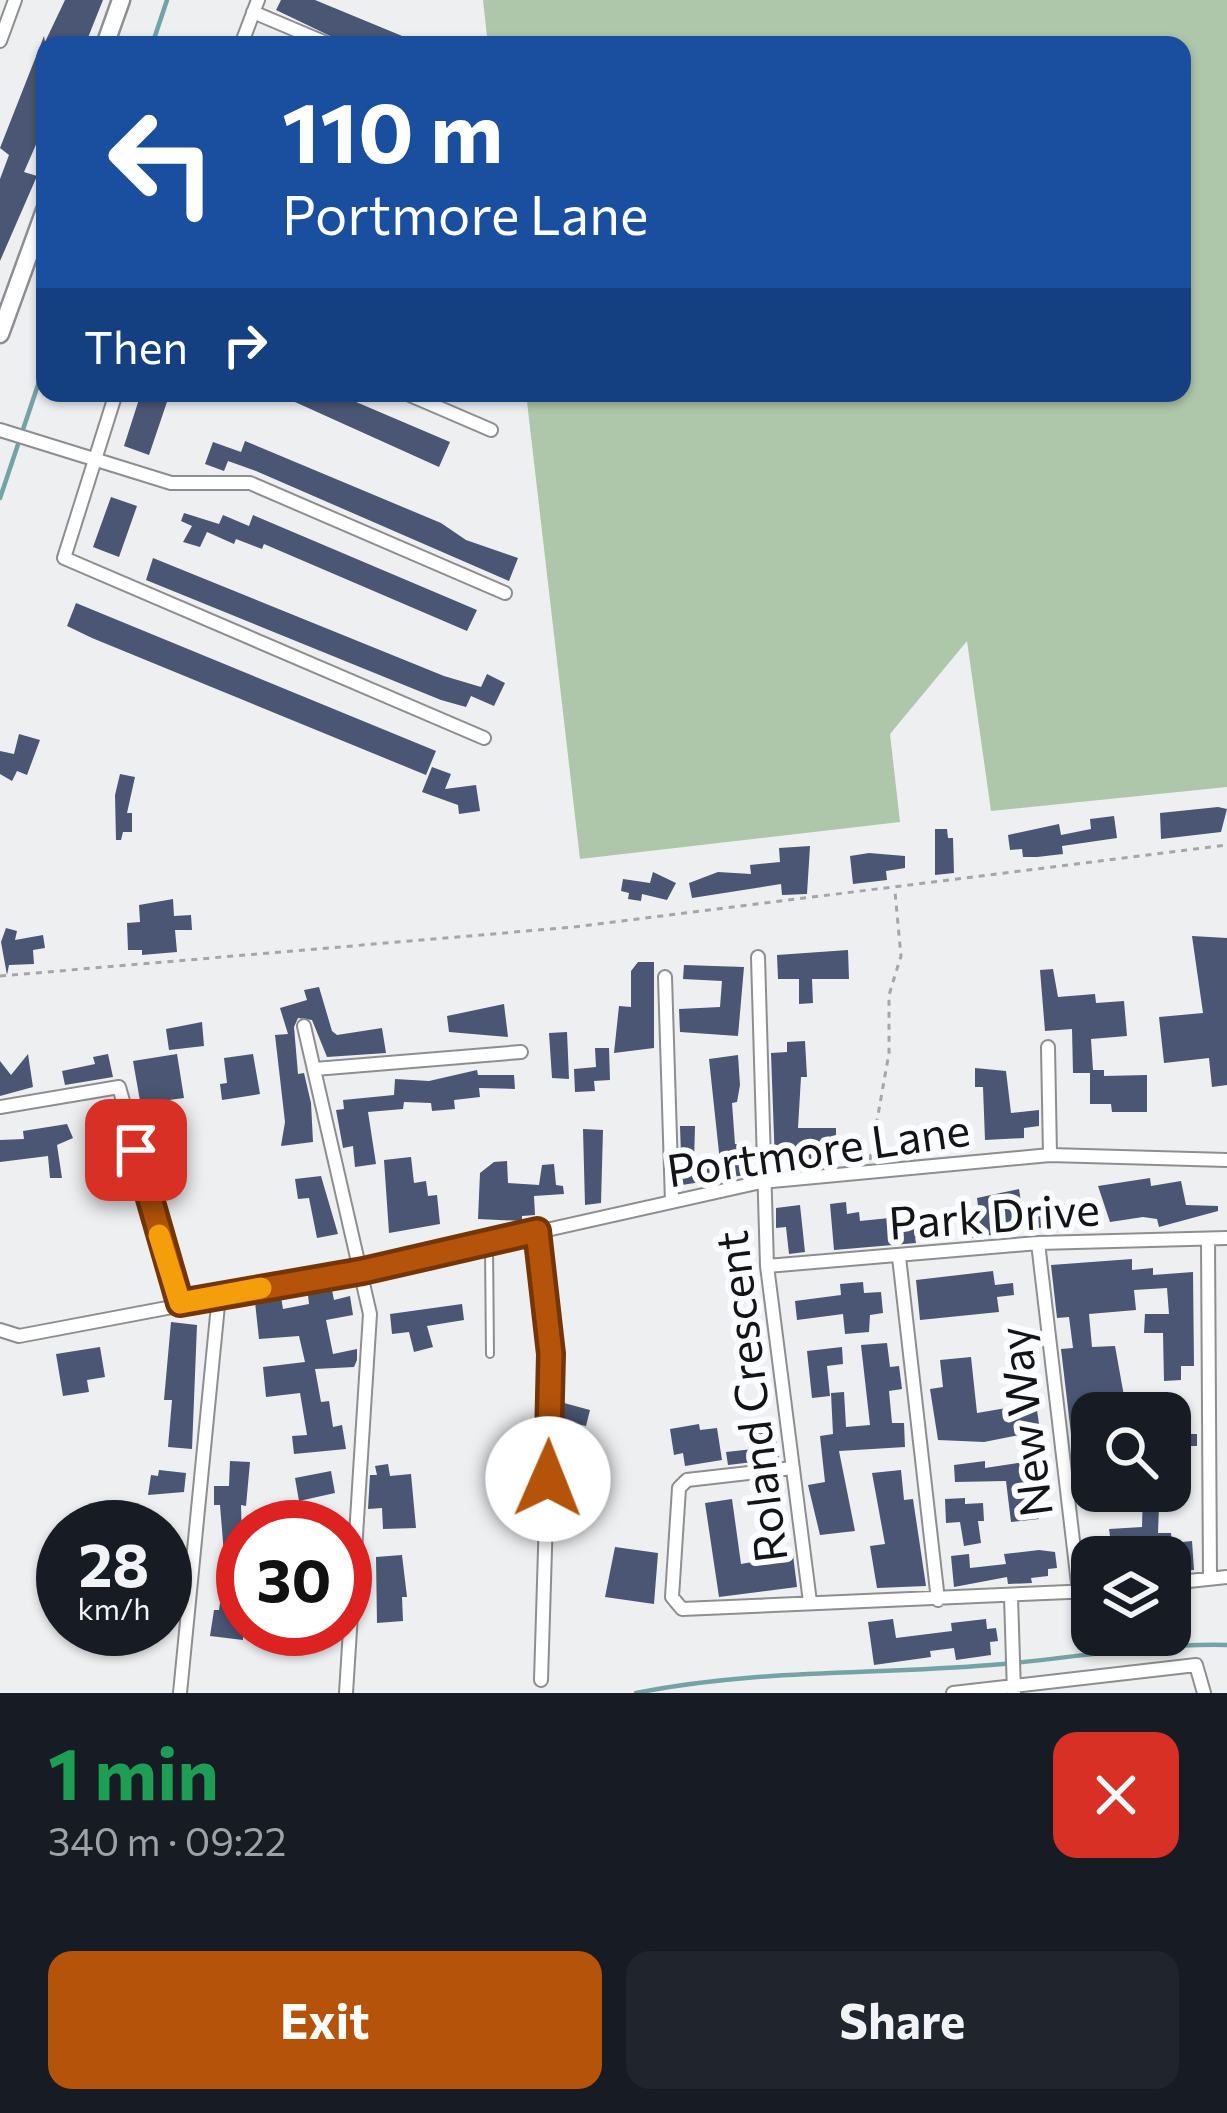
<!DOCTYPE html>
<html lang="en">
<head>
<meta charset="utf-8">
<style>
	:root { --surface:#171b24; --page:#20242c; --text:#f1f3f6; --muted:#9ea1a6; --accent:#b45309 }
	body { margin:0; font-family:Commissioner,sans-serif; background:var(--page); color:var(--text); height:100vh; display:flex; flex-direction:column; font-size:45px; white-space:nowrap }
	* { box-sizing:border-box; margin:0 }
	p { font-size:39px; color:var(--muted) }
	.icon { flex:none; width:66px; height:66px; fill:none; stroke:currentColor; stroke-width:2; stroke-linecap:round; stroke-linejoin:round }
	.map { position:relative; height:1693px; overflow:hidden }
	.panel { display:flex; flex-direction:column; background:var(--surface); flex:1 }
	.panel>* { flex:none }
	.hud { position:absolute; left:36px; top:36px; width:1155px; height:366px; border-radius:24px; box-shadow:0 3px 9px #0004; background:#1a4fa0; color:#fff; overflow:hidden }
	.buttons { position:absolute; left:1071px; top:1392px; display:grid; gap:24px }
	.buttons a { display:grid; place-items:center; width:120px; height:120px; border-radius:24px; background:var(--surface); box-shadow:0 3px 9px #0004; font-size:60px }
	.speed { position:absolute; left:36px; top:1500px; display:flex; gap:24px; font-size:60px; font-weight:700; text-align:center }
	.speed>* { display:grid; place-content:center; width:156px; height:156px; border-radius:50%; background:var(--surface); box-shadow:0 3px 9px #0004; line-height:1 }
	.speed small { font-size:30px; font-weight:400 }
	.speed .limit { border:18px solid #d22; background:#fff; color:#111 }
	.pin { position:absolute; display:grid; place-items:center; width:102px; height:102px; color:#fff; margin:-51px; border-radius:24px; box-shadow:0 6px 18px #0006 }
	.me { position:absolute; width:132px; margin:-66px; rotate:1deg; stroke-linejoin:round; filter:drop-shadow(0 0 9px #0008) }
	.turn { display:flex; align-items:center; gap:42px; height:252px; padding:0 48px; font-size:54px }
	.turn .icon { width:156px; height:156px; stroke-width:2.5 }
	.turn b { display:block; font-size:84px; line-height:102px }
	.then { display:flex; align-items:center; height:114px; padding:0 48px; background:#0003; gap:24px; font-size:45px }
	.round { display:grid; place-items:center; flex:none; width:126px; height:126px; border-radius:24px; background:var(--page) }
	.headline { display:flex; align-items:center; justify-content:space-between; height:204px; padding:0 48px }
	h1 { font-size:72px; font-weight:700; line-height:90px; color:#1e9e55 }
	.cta { display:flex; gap:24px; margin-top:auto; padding:24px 48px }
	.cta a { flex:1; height:138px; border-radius:24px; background:var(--accent); color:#fff; font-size:48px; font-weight:700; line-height:138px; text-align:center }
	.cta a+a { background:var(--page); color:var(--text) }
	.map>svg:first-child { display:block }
	.green { fill:#aec6a9 }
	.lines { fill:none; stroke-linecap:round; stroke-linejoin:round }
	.stream { stroke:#74a3a5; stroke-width:4.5 }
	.building { fill:#4a5673 }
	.lane-casing { stroke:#8d8e90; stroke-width:10 }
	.street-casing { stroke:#8d8e90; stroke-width:16 }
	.secondary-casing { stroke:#8d8e90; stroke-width:21 }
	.path { stroke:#a5a6a8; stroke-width:3; stroke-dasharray:6 6; stroke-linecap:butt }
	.lane { stroke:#fff; stroke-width:6 }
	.street { stroke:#fff; stroke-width:12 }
	.secondary { stroke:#fff; stroke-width:16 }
	.route-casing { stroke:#753606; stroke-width:30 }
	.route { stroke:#b45309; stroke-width:21 }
	.slow { stroke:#f59e0b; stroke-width:21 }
	.labels { text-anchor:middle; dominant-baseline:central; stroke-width:12; stroke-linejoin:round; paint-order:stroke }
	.street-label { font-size:45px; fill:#131415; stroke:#fbfcff }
</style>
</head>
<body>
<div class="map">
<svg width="1227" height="1693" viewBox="0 0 1227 1693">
	<rect width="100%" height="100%" fill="#eeeff1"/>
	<path class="green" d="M483,0H1227V787L991,811L967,641L890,734L900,822L580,859L526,393H1182V45H488Z"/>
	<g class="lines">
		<path class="stream" d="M152,45L167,0
			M0,498L45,364
			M636,1693C755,1669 871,1675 991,1665C1071,1659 1146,1643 1227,1645"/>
	</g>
	<path class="building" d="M65,0H103L85,45H45V124L24,172L37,176L0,261V179L9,155L0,148L44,36L45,42Z
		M281,0H315L424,45H349L276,10Z
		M141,393H170L149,455L124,446Z
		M275,393H335L450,442L439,467Z
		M245,441L441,523L466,540L518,558L509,581L256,471L228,461L224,471L205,464L213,442L241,452Z
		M111,497L137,506L119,557L93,547Z
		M184,513L219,524L223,515L249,526L253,515L477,610L467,631L264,544L262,549L236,539L234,544L207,532L200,547L183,542L192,526L181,521Z
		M153,558L444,676L481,687L487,674L505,683L494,706L471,696L466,707L441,700L146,580Z
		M76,603L436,751L426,775L92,638L67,626Z
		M19,734L40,740L27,775L17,771L12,781L0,774V751L14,754Z
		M432,767L451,774L445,789L476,785L480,811L459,814L458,805L422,792Z
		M120,774L135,777L127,813H132V832H123L121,840H116L115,795Z
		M1218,807L1227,809L1221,832L1161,839L1160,813Z
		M1114,816L1117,838L1062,846L1063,854L1037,857H1023L1022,849L1010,850L1008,835L1059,824L1061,835L1091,829L1090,819Z
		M935,829H947L948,838H953L954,873L935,875Z
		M810,846L807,894L782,895L781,884L692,898L689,883L718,872L751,874L750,865L780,862L779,848Z
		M869,853L905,856V868L886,871L887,880L853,884L850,856Z
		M653,872L676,883L667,900L642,894L641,901L628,899L629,893L621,891L623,879L650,883Z
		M173,899L174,916L191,915L192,930H175L177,952L142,955V950H128L127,923L140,922L139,905Z
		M6,928L17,931L15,940L43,935L45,948L33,950L34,964L9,965L7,975L1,942Z
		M1192,936L1227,938V1085L1212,1087L1209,1058L1164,1063L1159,1017L1203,1013Z
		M848,950L849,979H812L813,1003L799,1004V979H778L777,955Z
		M638,962H654V1048L614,1053L619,1006L631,1007V971Z
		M684,965L744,967L738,1036L680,1032L679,1009L720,1007L722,981L683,979Z
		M1053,969L1058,997L1095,994L1096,1003L1124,1001L1127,1036L1091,1039L1093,1070H1104V1076L1147,1075V1112H1112L1111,1104H1090V1073H1073L1072,1029L1045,1031L1040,970Z
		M319,987L332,1031L337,1035L382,1028L386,1053L327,1057L312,1020L298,1018L294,1027L298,1074L304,1073L311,1103L313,1142L281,1146L285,1122L275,1035L288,1034L280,1008L307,1000L304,990Z
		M504,1004L508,1037L449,1032L447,1016Z
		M202,1022L204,1046L169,1050L166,1029Z
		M567,1032L569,1079L552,1078L549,1033Z
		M805,1041L807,1077H801L798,1128H836V1161L775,1164L771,1053L787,1052V1042Z
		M595,1048H609L610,1080L594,1081L595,1091L575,1092L574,1069L596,1067Z
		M28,1054L33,1087L0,1096V1061L11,1075Z
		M108,1054L113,1077L65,1085L62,1071L95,1064L93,1057Z
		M177,1054L184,1098L169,1100L174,1138L147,1141L133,1061Z
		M253,1054L260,1094L222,1100L220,1084L227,1083L224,1058Z
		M738,1055L740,1085L737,1102L732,1103L735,1144L746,1145L745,1175L682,1185L680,1126H695L694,1162H720L709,1059Z
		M975,1068L1006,1071L1011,1113L1039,1110V1126L1024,1128V1138L985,1140L983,1087H975Z
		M477,1070L478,1075H514L515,1089L479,1088L480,1097L454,1100L455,1109L432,1111L431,1103L404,1102L403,1109L368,1112L376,1164L355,1167L353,1146L343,1148L336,1110L344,1109L343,1100L394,1095L395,1079L429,1081Z
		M67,1124L73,1138L57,1145L62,1178H50L48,1156L0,1162V1140L24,1139L23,1131Z
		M583,1129L603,1130L601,1203L585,1205Z
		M411,1157L414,1183L426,1181L428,1196L437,1195L440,1224L389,1233L384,1160Z
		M507,1161L508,1183L539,1185L542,1165L554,1164L556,1185L563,1186L564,1194L534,1196L535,1215L522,1216V1221L478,1219L480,1173L494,1162Z
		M321,1176L338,1234L317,1238L309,1198L298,1199L295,1179Z
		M1150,1178L1151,1186L1181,1181L1186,1205L1218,1206V1211L1159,1227L1157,1219L1143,1217L1110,1222L1098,1186Z
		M1019,1189L1022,1209L1070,1204L1074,1223L970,1238L967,1214L979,1213L977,1198Z
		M846,1202L847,1214L859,1212L860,1221L899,1217L900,1227L929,1225L930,1236L915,1238L916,1243L834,1250L830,1204Z
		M800,1205L805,1252L789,1254L786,1227L776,1228V1208Z
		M1132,1259V1270L1153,1268V1275L1193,1272L1194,1366H1181V1380L1164,1381L1163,1333H1144L1145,1314H1169L1167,1288L1134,1290L1136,1310L1089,1314L1092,1347L1115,1346L1124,1396L1113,1397L1115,1413H1092V1450L1073,1451L1061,1349L1073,1348L1069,1317L1057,1318L1051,1265Z
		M993,1271L995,1285L1013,1283L1014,1295L997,1297L999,1312L920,1320L916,1280Z
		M863,1282L864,1293L881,1292L883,1313L870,1315L869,1332L845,1334L843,1314L797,1320L795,1301L841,1295L840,1284Z
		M332,1290L334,1300L350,1296L353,1315L326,1320L333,1354L357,1349V1360L354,1367L315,1369L321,1402L329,1401L333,1427L342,1425L346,1449L294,1454L292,1436L307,1435L300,1393L266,1397L263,1367L305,1362L299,1336L259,1339L255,1302L281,1297L283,1309L309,1304L308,1295Z
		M462,1304L464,1320L427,1326L433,1347L414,1352L409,1332L392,1334L390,1314Z
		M171,1322L197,1325L192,1449L168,1447L172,1400H164Z
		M887,1343L890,1367L899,1366L902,1389L889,1391L892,1423H904L905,1447L839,1451L855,1531L820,1535L808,1485L825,1482L820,1436L833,1434L831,1393L844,1392L846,1427L870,1425L861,1345Z
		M100,1347L105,1377L87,1380L89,1392L63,1396L56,1354Z
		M842,1347L843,1364L827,1366L830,1396L812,1398L807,1351Z
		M971,1357L977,1413L1036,1403L1040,1431L984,1442L938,1440L930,1389L943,1387L940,1360Z
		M564,1403L590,1410L586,1426L577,1424L574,1449L562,1447Z
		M1182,1404V1423H1188V1434H1197V1446H1183V1495H1173V1506H1159L1158,1533H1171L1172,1543L1192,1541L1194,1570L1174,1571L1173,1557H1085L1083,1539L1110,1536L1109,1529L1142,1527L1143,1491H1170V1405Z
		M774,1421L779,1459L728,1465L726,1452L753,1449L749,1424Z
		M699,1424L700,1430L717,1428L722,1460L685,1466L683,1453L674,1455L670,1429Z
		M1038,1460L1039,1519L1011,1522L1006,1481L955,1482L954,1465L985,1461V1468Z
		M230,1461L250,1462L246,1506L241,1505L243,1578L226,1579L220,1505H214V1486H229Z
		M388,1464L390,1476L411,1474L416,1528L383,1529L382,1508L368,1509L370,1475H377L375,1466Z
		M159,1470L186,1473L184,1492L148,1495L151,1475L158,1476Z
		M901,1470L904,1500L913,1499L926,1586L877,1588L870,1546L885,1544L872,1473Z
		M331,1471L335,1493L299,1501L295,1478Z
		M965,1498V1504L983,1503L984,1521H978L981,1543L964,1546L960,1522L946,1523L945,1499Z
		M732,1499L741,1564L793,1555L797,1587L719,1597L705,1503Z
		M615,1547L658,1553L654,1604L605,1597Z
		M1039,1550L1055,1552L1057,1568L1048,1569V1576L1031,1578L1032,1583L1008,1584L1007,1577L954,1587L951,1556L969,1554L970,1568L1006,1564L1004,1554Z
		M402,1555L407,1597H402L403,1621L377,1623L376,1557Z
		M220,1603L233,1605L231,1615L243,1616V1640L210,1636L214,1610H219Z
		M893,1619L896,1638L952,1631L951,1623L986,1619L987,1629L996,1628L998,1641L990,1642L991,1655L956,1660L954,1648L930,1651L931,1657L874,1665L868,1622Z"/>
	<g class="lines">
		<g class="lane-casing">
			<path id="lane" d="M489,1246L490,1354"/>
		</g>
		<g class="street-casing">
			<path id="street" d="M253,12L331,45
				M0,41L15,0
				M241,45L258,0
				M116,393L64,558L484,738
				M405,393L491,430
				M0,430L171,483H250L505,593
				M758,957L767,1266L810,1602
				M665,977L672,1202
				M304,1026L370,1314L346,1693
				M1048,1047L1050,1155
				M315,1069L521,1052
				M0,1107L119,1087L180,1303
				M537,1231L551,1354L541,1680
				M1208,1239L1210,1578
				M1038,1243L1079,1592
				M899,1257L938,1600
				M767,1266L1038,1243L1227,1238
				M0,1330L19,1336L363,1271L761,1182L1050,1155L1227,1160
				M793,1468L687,1480L679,1488L672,1597L682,1609L1092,1591
				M1170,1583L1227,1577
				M1011,1597L1014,1692
				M180,1693L219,1295
				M953,1693L1196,1665L1204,1693"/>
		</g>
		<g class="secondary-casing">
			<path id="secondary" d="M105,45L121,0
				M0,334L45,210"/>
		</g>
		<path class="path" d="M0,976L574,927L1227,845
			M870,1160L889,1053V995L901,956L895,892"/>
		<use href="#lane" class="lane"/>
		<use href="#street" class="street"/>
		<use href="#secondary" class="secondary"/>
	</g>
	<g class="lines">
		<g class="route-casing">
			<path id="route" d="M136,1150L180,1303L363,1271L537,1231L551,1354L548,1479"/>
		</g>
		<use href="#route" class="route"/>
		<path class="slow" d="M159,1235L180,1303L261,1288"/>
	</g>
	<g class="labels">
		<g class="street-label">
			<text transform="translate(818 1148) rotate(-8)">Portmore Lane</text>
			<text transform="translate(994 1214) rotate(-4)">Park Drive</text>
			<text transform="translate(749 1397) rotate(-97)">Roland Crescent</text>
			<text transform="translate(1023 1422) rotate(-97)">New Way</text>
		</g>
	</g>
</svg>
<div class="buttons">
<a><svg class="icon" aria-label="search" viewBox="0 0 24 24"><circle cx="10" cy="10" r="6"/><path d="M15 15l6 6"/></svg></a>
<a><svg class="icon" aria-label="layers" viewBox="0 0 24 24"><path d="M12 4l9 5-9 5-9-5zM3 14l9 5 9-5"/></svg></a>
</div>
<div class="speed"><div>28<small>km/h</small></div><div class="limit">30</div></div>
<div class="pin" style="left:136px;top:1150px;background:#d93025"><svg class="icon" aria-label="arrive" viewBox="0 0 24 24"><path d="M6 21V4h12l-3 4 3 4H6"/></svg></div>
<svg class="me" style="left:548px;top:1479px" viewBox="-20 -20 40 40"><circle r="19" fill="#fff"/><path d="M0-13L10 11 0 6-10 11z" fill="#b45309"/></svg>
<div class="hud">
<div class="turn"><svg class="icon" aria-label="left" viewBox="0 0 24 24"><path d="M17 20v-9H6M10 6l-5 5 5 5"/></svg><div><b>110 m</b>Portmore Lane</div></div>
<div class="then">Then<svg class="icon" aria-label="right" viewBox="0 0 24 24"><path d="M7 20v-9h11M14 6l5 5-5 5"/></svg></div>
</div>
</div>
<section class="panel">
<div class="headline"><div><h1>1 min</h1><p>340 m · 09:22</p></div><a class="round" style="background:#d93025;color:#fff"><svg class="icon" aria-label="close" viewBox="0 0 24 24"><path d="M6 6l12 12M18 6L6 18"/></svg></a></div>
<div class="cta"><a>Exit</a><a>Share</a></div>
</section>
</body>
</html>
